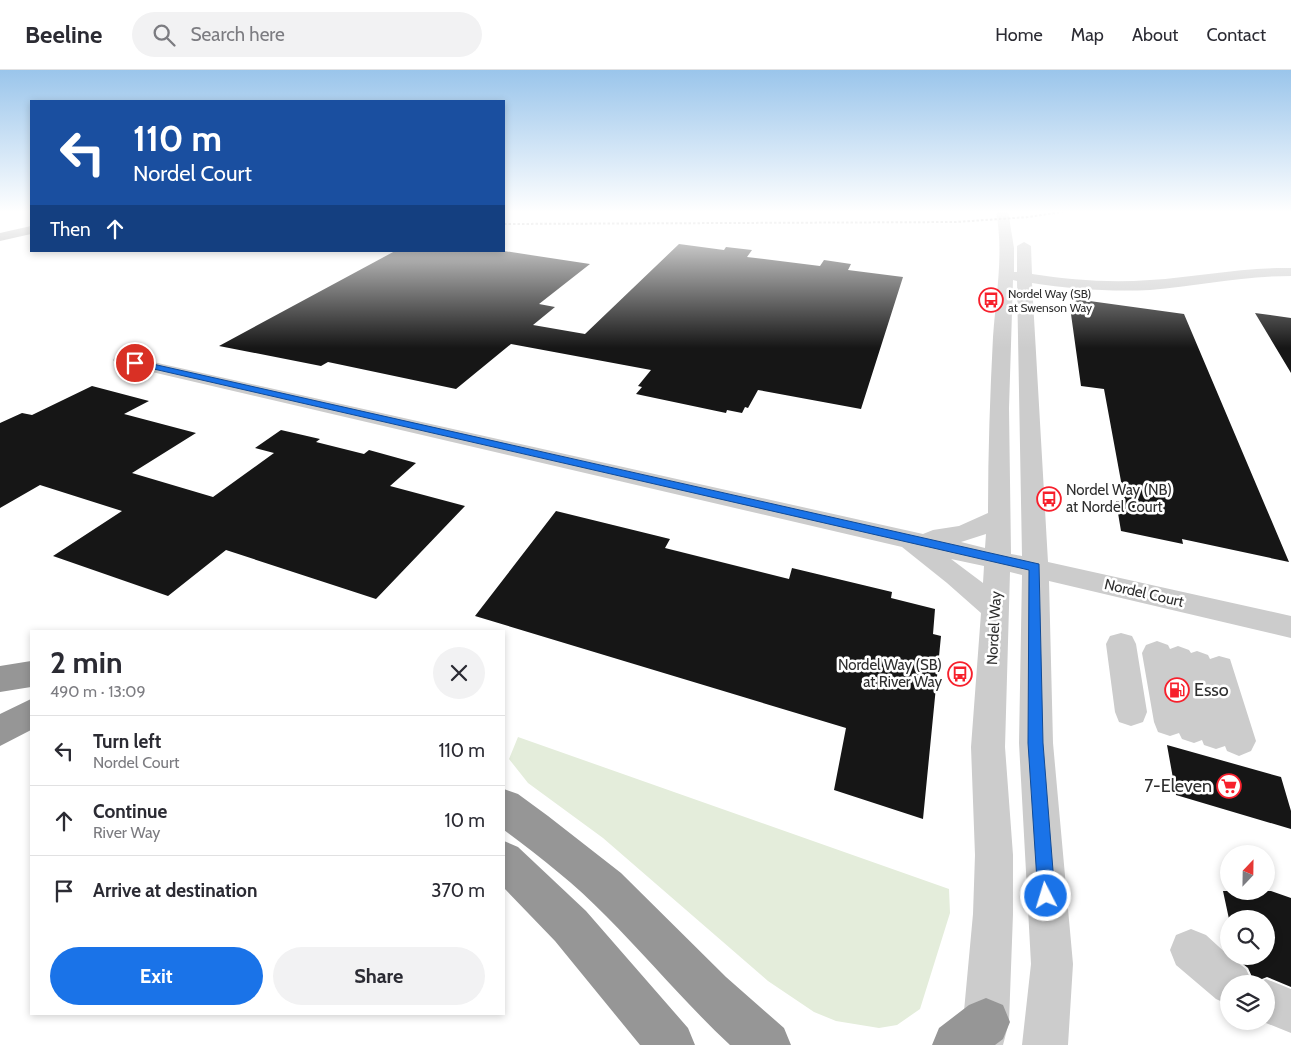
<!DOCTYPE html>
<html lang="en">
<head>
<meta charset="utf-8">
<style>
	:root { --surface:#fff; --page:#f2f2f3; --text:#2b2b33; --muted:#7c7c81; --line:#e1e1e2; --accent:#1a73e8 }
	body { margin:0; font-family:Cabin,sans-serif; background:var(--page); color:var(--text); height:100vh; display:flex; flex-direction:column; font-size:19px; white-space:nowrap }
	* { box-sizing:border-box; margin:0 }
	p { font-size:16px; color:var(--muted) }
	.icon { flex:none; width:28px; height:28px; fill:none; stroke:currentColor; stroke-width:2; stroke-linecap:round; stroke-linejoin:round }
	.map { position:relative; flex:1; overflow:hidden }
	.details { position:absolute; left:30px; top:560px; width:475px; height:385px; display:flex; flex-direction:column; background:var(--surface); border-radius:0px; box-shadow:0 2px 8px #0003 }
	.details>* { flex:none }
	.guide { position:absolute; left:30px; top:30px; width:475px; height:152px; border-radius:0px; box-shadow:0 2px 8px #0003; background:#1a4fa0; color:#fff; overflow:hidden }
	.needle { width:32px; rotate:22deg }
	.buttons { position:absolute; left:1220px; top:775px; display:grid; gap:10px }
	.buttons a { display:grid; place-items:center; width:55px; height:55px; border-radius:50%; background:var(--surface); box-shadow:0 2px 8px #0003; font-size:25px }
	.pin { position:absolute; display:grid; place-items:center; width:42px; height:42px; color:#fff; margin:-21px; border:2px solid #fff; border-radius:50%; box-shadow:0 1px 5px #0007 }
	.me { position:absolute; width:55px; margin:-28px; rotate:355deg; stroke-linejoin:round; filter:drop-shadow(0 0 4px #0008) }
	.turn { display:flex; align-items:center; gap:18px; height:105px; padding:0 20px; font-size:22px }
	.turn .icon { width:65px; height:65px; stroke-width:2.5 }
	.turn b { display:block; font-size:35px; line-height:42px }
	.then { display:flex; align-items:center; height:48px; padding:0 20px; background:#0003; gap:10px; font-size:19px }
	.round { display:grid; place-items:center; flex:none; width:52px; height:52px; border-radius:26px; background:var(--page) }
	.overview { display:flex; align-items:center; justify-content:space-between; height:85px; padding:0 20px }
	h1 { font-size:30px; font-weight:800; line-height:38px }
	.button { display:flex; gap:10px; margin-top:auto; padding:10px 20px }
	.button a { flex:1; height:58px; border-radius:30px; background:var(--accent); color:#fff; font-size:20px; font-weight:800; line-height:58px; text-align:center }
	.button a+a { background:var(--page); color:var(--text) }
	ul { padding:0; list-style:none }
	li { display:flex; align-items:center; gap:15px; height:70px; padding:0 20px; border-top:1px solid var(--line) }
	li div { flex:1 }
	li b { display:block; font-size:19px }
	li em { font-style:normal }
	header { display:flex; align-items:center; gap:30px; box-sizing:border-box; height:70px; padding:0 25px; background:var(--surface); border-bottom:1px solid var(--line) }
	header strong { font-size:24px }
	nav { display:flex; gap:28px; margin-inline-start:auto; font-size:18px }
	.search { width:350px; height:45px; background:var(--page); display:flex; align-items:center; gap:12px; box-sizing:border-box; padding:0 18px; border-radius:28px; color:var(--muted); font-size:19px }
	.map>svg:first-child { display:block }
	.green { fill:#e4eddb }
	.building { fill:#161616 }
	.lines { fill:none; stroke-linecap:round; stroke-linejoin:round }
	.minor { fill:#ccc; fill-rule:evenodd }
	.highway { fill:#969696; fill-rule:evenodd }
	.rail { stroke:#848484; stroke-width:2; stroke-dasharray:2.5 2; stroke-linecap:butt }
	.route { fill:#1a73e8; stroke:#114b97 }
	.labels { text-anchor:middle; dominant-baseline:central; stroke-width:5; stroke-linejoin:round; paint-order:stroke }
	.far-poi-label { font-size:12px; fill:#2f2f2f; stroke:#fff; text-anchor:start }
	.poi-label { font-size:15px; fill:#2f2f2f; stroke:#fff; text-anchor:start }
	.street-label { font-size:15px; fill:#2f2f2f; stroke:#fff }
	.near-poi-label { font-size:18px; fill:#2f2f2f; stroke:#fff; text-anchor:start }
</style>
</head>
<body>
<header>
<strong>Beeline</strong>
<div class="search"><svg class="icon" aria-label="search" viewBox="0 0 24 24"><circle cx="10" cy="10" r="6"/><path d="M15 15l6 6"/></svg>Search here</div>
<nav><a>Home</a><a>Map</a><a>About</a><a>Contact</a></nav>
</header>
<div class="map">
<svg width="1291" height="975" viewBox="0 0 1291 975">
	<rect width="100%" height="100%" fill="#fff"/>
	<path class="green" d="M518,667L949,819L950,843L920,939L897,955L879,958L836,951L814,942L768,911L603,768L528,713L509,689Z"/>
	<path class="building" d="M679,174L724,180L726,177L752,180L747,187L820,196L824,190L851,194L848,200L903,207L861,339L758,320L748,338L745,337L742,343L727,340L726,343L636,324L642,317L638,316L651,300L511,274L456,319L328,292L321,296L219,276L395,181H504L590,194L539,234L555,237L533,255L585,264Z
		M1075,229L1184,244L1289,492L1182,469L1183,474L1121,461L1116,431L1125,433L1104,319L1081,316L1070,237L1077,238Z
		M1255,243L1291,248V303Z
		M92,316L149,331L124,344L196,363L132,403L213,427L274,383L255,378L281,360L320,369L316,372L364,384L369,380L416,393L390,416L465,436L376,529L226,480L168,526L53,486L122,441L40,415L0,438V353L22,343L32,345Z
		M556,441L670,469L665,478L789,509L792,498L892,522L891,528L935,539L933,564L941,566L923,749L834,720L846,658L475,546Z
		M1167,675L1281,707L1291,741V759L1176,725Z
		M1223,821H1271L1291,828V917L1267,907L1257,911L1253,909L1248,898L1238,890L1237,886H1266V849H1229Z"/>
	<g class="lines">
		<path class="minor" d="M996,141H1008L1014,178V202H1017V176L1024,172L1031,176L1032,204C1071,210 1110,213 1150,210C1197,207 1243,197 1291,198V206C1243,206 1197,216 1150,220C1111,222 1071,219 1032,213L1048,492L1291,546V568L1049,511L1053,673L1073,894L1068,975H1022L1031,894L1019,673L1022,505L1010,502L1005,677L1013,785V844L1009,952L1003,975H957L963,952L973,844L975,785L971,677L981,543L947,513L902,477L122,295L116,294L113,290L116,286L122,285L923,464L933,460L959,456L988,443C988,384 990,325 993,267C996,224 1004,184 996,141ZM1013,210L1017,211L1022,486L1011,484L1009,338ZM986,464L985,478L961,472ZM951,489L984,496L983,513Z
			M1121,563L1132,566L1136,574L1147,642L1143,652L1131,656L1119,652L1115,642L1106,574L1110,566Z
			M1157,571L1168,575L1170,579L1178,576L1189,580L1191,583L1197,581L1208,585L1210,589L1219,586L1230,589L1256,671L1251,681L1239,686L1227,681L1225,676L1216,679L1204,675L1202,670L1194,673L1182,669L1179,663L1170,666L1158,662L1154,652L1142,583L1146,575Z
			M1191,859L1206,865L1229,886L1246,899L1253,914H1229V935L1216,929L1176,895L1170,880L1176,865Z
			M1266,909L1291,919V963L1261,951H1266V914H1254Z"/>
		<path class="highway" d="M31,156V164L0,171V163Z
			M31,591V617L0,622V596Z
			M31,629V660L0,676V644Z
			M504,719L518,724L548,746L621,803L726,907L784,958L791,975H730C686,934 648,888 606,846C575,814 539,786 504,760Z
			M504,771L518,777L586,841L688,958L695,975H640L555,871L504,818Z
			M986,928L1003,935L1010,952L1003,969L995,975H932L939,958L969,935Z"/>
		<path class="rail" d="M504,154L956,152L1028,147L1068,141"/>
	</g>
	<linearGradient id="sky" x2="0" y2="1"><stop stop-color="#9ac5eb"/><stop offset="0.51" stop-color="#fff"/><stop offset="1" stop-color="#fff" stop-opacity="0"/></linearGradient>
	<rect width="1291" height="278" fill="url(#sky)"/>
	<path class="route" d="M135,290L1039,494L1043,673L1055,826L1052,832L1046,835L1040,832L1038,826L1028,673L1029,500L132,294V291Z"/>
	<defs>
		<g id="bus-ring" transform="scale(1.25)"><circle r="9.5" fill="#fff" stroke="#f7202c" stroke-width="1.5"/><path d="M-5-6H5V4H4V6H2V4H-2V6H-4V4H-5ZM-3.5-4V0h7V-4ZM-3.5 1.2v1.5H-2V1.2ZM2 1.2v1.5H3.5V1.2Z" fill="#f7202c"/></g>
		<g id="fuel-ring" transform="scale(1.25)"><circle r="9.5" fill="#fff" stroke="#f7202c" stroke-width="1.5"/><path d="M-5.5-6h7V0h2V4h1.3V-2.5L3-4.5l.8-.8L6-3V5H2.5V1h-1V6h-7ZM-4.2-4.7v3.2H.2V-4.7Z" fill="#f7202c"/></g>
		<g id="supermarket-ring" transform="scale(1.25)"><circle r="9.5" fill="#fff" stroke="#f7202c" stroke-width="1.5"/><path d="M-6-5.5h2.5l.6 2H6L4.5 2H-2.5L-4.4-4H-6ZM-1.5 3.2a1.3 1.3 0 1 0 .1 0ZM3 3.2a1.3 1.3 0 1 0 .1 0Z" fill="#f7202c"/></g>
	</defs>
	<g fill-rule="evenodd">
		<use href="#bus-ring" x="991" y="230"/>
		<use href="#bus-ring" x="1049" y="429"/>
		<use href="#bus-ring" x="960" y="604"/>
		<use href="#fuel-ring" x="1177" y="620"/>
		<use href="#supermarket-ring" x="1229" y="716"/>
	</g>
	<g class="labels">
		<g class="far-poi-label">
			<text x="1008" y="223">Nordel Way (SB)<tspan x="1008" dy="14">at Swenson Way</tspan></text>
		</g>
		<g class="poi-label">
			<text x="1066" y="420">Nordel Way (NB)<tspan x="1066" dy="17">at Nordel Court</tspan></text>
			<text x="942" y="595" text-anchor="end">Nordel Way (SB)<tspan x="942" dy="17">at River Way</tspan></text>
		</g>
		<g class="street-label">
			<text transform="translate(1144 523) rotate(13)">Nordel Court</text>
			<text transform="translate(994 558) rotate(-87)">Nordel Way</text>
		</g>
		<g class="near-poi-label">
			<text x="1194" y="620">Esso</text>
			<text x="1212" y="716" text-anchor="end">7-Eleven</text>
		</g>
	</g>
</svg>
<div class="buttons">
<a><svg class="needle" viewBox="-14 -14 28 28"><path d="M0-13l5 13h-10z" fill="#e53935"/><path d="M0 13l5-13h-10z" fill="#7c7c81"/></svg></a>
<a><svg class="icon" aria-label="search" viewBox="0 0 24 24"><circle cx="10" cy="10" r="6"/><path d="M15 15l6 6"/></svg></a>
<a><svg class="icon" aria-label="layers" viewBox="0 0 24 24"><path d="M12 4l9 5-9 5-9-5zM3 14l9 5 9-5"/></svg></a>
</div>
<div class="pin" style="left:135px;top:293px;background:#d93025"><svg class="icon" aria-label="arrive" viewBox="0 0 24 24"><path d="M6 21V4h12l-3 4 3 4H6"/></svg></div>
<svg class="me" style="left:1046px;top:826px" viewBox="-20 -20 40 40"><circle r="17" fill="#1a73e8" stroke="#fff" stroke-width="3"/><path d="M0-11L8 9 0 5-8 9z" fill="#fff"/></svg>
<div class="guide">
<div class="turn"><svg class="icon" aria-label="left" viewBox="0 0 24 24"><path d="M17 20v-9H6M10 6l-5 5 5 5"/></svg><div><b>110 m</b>Nordel Court</div></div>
<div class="then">Then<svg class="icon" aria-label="ahead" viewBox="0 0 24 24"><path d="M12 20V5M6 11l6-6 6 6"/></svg></div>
</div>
<section class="details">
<div class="overview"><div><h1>2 min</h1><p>490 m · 13:09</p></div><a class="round"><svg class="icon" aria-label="close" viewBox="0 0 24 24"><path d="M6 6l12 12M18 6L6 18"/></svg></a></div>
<ul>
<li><svg class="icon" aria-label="left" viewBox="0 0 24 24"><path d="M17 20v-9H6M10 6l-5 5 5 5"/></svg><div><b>Turn left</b><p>Nordel Court</p></div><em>110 m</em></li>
<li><svg class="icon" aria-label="ahead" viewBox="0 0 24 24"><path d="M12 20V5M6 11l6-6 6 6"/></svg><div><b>Continue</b><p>River Way</p></div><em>10 m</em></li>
<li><svg class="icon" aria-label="arrive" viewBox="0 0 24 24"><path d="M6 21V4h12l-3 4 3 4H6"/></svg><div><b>Arrive at destination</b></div><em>370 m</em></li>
</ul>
<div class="button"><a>Exit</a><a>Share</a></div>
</section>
</div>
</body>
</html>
